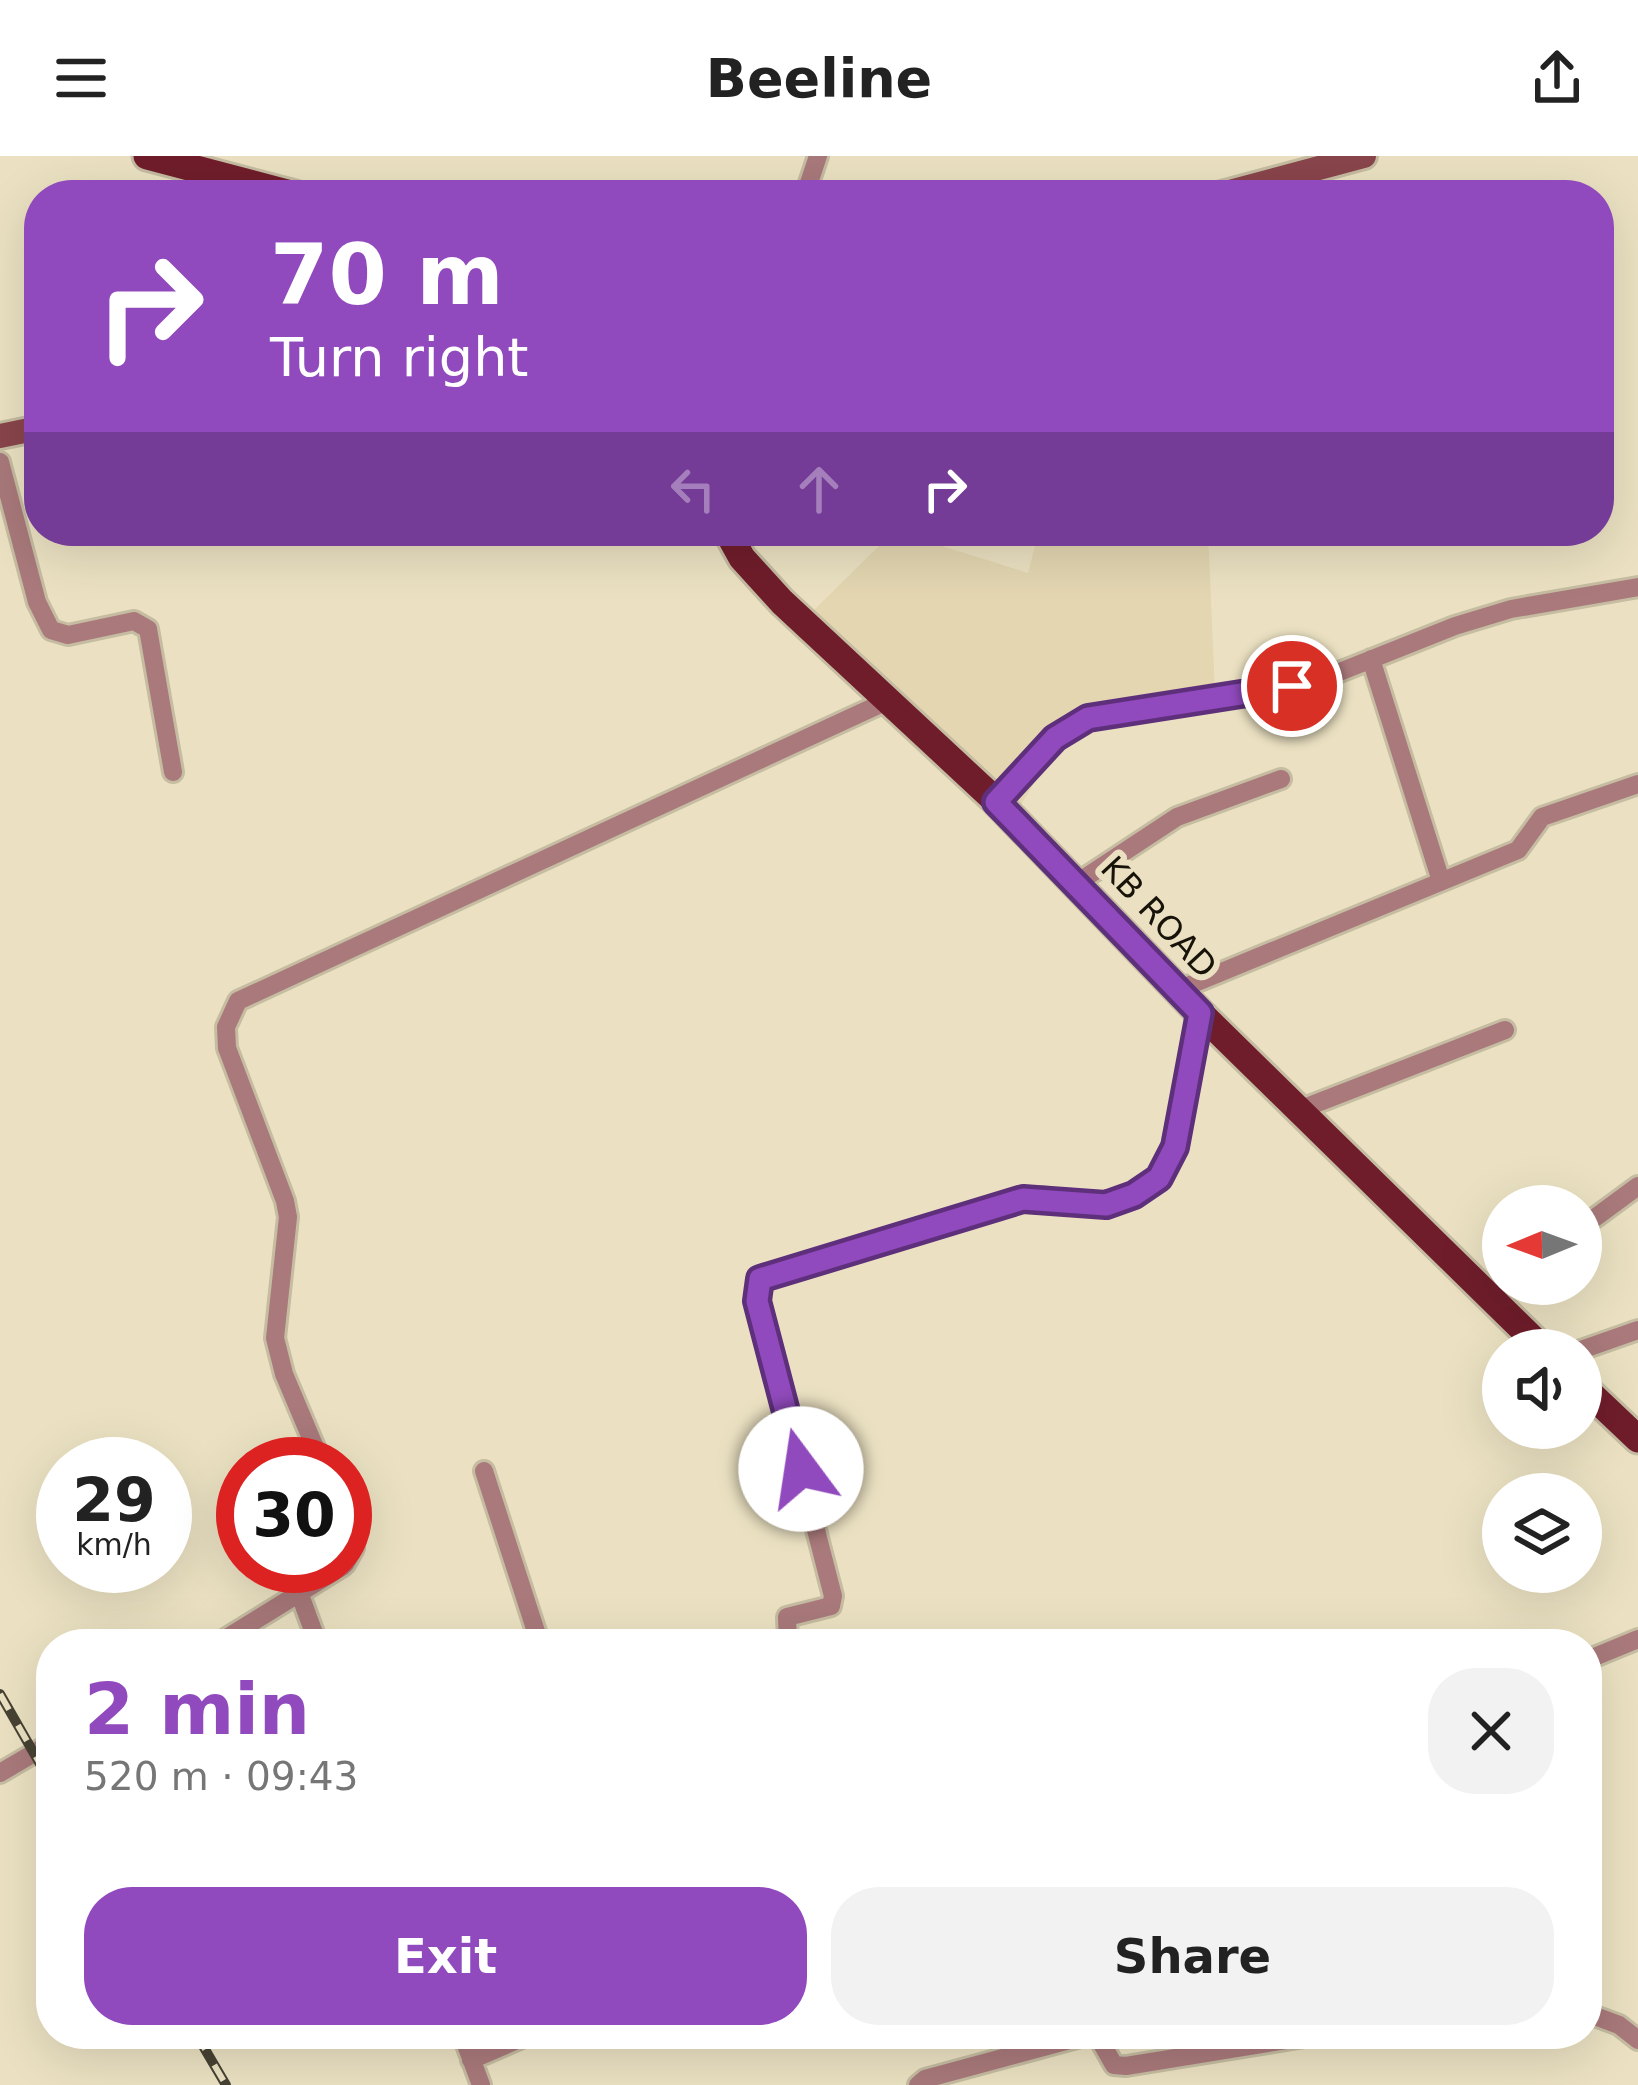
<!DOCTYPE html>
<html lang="en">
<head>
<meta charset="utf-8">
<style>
	:root { --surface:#fff; --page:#f2f2f2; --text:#222; --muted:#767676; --accent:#914abd }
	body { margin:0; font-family:"DejaVu Sans",sans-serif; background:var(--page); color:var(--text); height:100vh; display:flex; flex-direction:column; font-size:45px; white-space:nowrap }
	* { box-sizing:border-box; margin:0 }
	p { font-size:39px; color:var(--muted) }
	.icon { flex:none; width:66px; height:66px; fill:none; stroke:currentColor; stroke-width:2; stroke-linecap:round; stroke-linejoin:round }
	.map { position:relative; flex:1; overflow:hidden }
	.side { position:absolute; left:36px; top:1473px; width:1566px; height:420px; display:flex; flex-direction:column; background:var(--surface); border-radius:48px; box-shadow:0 12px 48px #0002 }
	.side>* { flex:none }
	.top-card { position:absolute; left:24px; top:24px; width:1590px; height:366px; border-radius:48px; box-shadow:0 12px 48px #0002; background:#914abd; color:#fff; overflow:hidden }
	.needle { width:78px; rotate:269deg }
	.buttons { position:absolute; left:1482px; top:1029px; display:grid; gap:24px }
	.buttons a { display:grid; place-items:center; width:120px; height:120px; border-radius:50%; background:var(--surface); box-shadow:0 12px 48px #0002; font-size:60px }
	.speed { position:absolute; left:36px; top:1281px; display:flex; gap:24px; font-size:60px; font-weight:700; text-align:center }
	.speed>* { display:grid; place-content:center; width:156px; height:156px; border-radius:50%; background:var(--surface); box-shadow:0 12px 48px #0002; line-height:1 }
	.speed small { font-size:30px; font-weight:400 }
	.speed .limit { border:18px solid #d22; background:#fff; color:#111 }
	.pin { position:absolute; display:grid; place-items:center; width:102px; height:102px; color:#fff; margin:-51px; border:6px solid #fff; border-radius:50%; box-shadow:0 3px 12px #0007 }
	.me { position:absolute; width:132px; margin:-66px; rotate:346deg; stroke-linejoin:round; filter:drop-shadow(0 0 9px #0008) }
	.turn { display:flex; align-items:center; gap:42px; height:252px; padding:0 48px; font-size:54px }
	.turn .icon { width:156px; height:156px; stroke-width:2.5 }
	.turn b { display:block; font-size:84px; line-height:102px }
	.lanes { display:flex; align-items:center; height:114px; padding:0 48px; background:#0003; justify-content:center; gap:60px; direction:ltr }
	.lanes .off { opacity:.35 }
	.round { display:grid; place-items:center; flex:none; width:126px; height:126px; border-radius:48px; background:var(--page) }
	.summary { display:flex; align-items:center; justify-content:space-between; height:204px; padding:0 48px }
	h1 { font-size:72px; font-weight:700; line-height:90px; color:var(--accent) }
	.button { display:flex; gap:24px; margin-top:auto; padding:24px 48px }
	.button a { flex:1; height:138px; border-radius:48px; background:var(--accent); color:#fff; font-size:48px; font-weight:700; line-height:138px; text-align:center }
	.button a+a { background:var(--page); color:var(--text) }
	header { display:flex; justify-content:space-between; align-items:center; height:156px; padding:0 48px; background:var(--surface); font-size:54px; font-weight:700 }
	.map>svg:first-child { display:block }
	.built { fill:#e3d6b1 }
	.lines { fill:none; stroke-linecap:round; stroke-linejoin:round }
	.street-casing { stroke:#c5bca1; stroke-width:24 }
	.secondary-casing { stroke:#c5bca1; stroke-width:30 }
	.primary-casing { stroke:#c5bca1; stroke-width:33 }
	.street { stroke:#a9797b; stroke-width:18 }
	.secondary { stroke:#89454b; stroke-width:24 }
	.primary { stroke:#701d2b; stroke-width:27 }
	.rail-casing { stroke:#474233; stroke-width:10 }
	.rail { stroke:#ebe1c2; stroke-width:6; stroke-dasharray:18; stroke-linecap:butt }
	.route-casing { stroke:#5e307b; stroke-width:30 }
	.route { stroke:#914abd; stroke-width:21 }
	.labels { text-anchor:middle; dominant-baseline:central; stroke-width:12; stroke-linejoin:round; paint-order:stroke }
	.street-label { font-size:33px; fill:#171309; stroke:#ebe1c2 }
</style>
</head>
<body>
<header><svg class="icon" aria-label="menu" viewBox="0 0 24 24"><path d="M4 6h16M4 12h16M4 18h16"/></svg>Beeline<svg class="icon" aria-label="share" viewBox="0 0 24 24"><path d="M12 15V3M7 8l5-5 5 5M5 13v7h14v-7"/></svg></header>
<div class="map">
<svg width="1638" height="1929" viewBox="0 0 1638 1929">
	<rect width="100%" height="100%" fill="#ebe1c2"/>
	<path class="built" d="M894,375L1028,417L1039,375H1208L1215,537L1081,550L1019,652L813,455Z"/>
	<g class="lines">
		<g class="street-casing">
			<path id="street" d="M805,39L818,0
				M0,306L37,446L51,474L68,479L134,465L148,473L173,616
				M1371,503L1441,725
				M996,645L1056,582L1088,562L1292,530L1337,517L1455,470L1511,453L1638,431
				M1077,727L1177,661L1281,623
				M1178,834L1518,694L1542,661L1638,628
				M1299,954L1505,874
				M1581,1072L1638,1030
				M1581,1194L1638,1174
				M322,1308L284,1218L275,1182L288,1061L285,1045L227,892L226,871L238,845L889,544
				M484,1315L540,1488
				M345,1363L354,1392L345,1408
				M300,1439L318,1488
				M217,1488L343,1410
				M788,1488L787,1461L831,1450L833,1440L757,1145L760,1122L1023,1043L1043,1041L1093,1049L1119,1046L1159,1021L1168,1009L1200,857
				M1587,1504L1638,1483
				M0,1617L51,1587
				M1587,1857L1619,1869L1638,1884
				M462,1878L481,1929
				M471,1904L531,1878
				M918,1929L925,1923L1092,1878L1097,1879L1114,1909L1126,1910L1323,1878"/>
		</g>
		<g class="secondary-casing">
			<path id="secondary" d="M1218,39L1364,0
				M0,280L39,272"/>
		</g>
		<g class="primary-casing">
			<path id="primary" d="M147,0L295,39
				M727,375L742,402L782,446L996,645L1200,857L1544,1194
				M1581,1229L1638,1283"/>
		</g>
		<use href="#street" class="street"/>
		<use href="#secondary" class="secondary"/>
		<use href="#primary" class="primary"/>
		<g class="rail-casing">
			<path id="rail" d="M0,1538L51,1627
				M196,1878L226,1929"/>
		</g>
		<use href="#rail" class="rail"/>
	</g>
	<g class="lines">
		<g class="route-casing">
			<path id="route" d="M801,1313L757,1145L760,1123L1023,1043L1106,1049L1134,1039L1159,1022L1175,991L1200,857L996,646L1055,582L1088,562L1292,530"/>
		</g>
		<use href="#route" class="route"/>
	</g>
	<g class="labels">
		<g class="street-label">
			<text transform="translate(1159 761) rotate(47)">KB ROAD</text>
		</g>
	</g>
</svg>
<div class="buttons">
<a><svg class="needle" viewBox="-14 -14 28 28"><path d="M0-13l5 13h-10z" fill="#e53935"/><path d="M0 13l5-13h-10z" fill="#767676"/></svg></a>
<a><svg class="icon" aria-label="sound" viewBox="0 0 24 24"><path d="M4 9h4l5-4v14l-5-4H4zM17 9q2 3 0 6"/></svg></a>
<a><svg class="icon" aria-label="layers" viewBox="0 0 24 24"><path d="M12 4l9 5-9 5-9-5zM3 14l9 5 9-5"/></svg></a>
</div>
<div class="speed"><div>29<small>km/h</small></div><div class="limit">30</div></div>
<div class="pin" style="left:1292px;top:530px;background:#d93025"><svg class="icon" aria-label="arrive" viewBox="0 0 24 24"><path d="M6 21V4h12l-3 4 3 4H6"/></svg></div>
<svg class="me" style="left:801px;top:1313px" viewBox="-20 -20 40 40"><circle r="19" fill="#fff"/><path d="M0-13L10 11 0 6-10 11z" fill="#914abd"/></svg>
<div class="top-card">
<div class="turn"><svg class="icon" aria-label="right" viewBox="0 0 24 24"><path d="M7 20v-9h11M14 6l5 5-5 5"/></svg><div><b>70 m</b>Turn right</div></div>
<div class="lanes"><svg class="icon off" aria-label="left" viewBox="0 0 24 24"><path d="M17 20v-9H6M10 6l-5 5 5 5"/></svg><svg class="icon off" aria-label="ahead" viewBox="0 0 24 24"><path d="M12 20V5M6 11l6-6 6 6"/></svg><svg class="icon" aria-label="right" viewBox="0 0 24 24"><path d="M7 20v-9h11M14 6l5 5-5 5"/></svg></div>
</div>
<section class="side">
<div class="summary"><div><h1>2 min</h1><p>520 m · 09:43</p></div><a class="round"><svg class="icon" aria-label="close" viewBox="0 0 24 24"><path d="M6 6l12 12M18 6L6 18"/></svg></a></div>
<div class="button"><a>Exit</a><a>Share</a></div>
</section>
</div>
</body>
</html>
